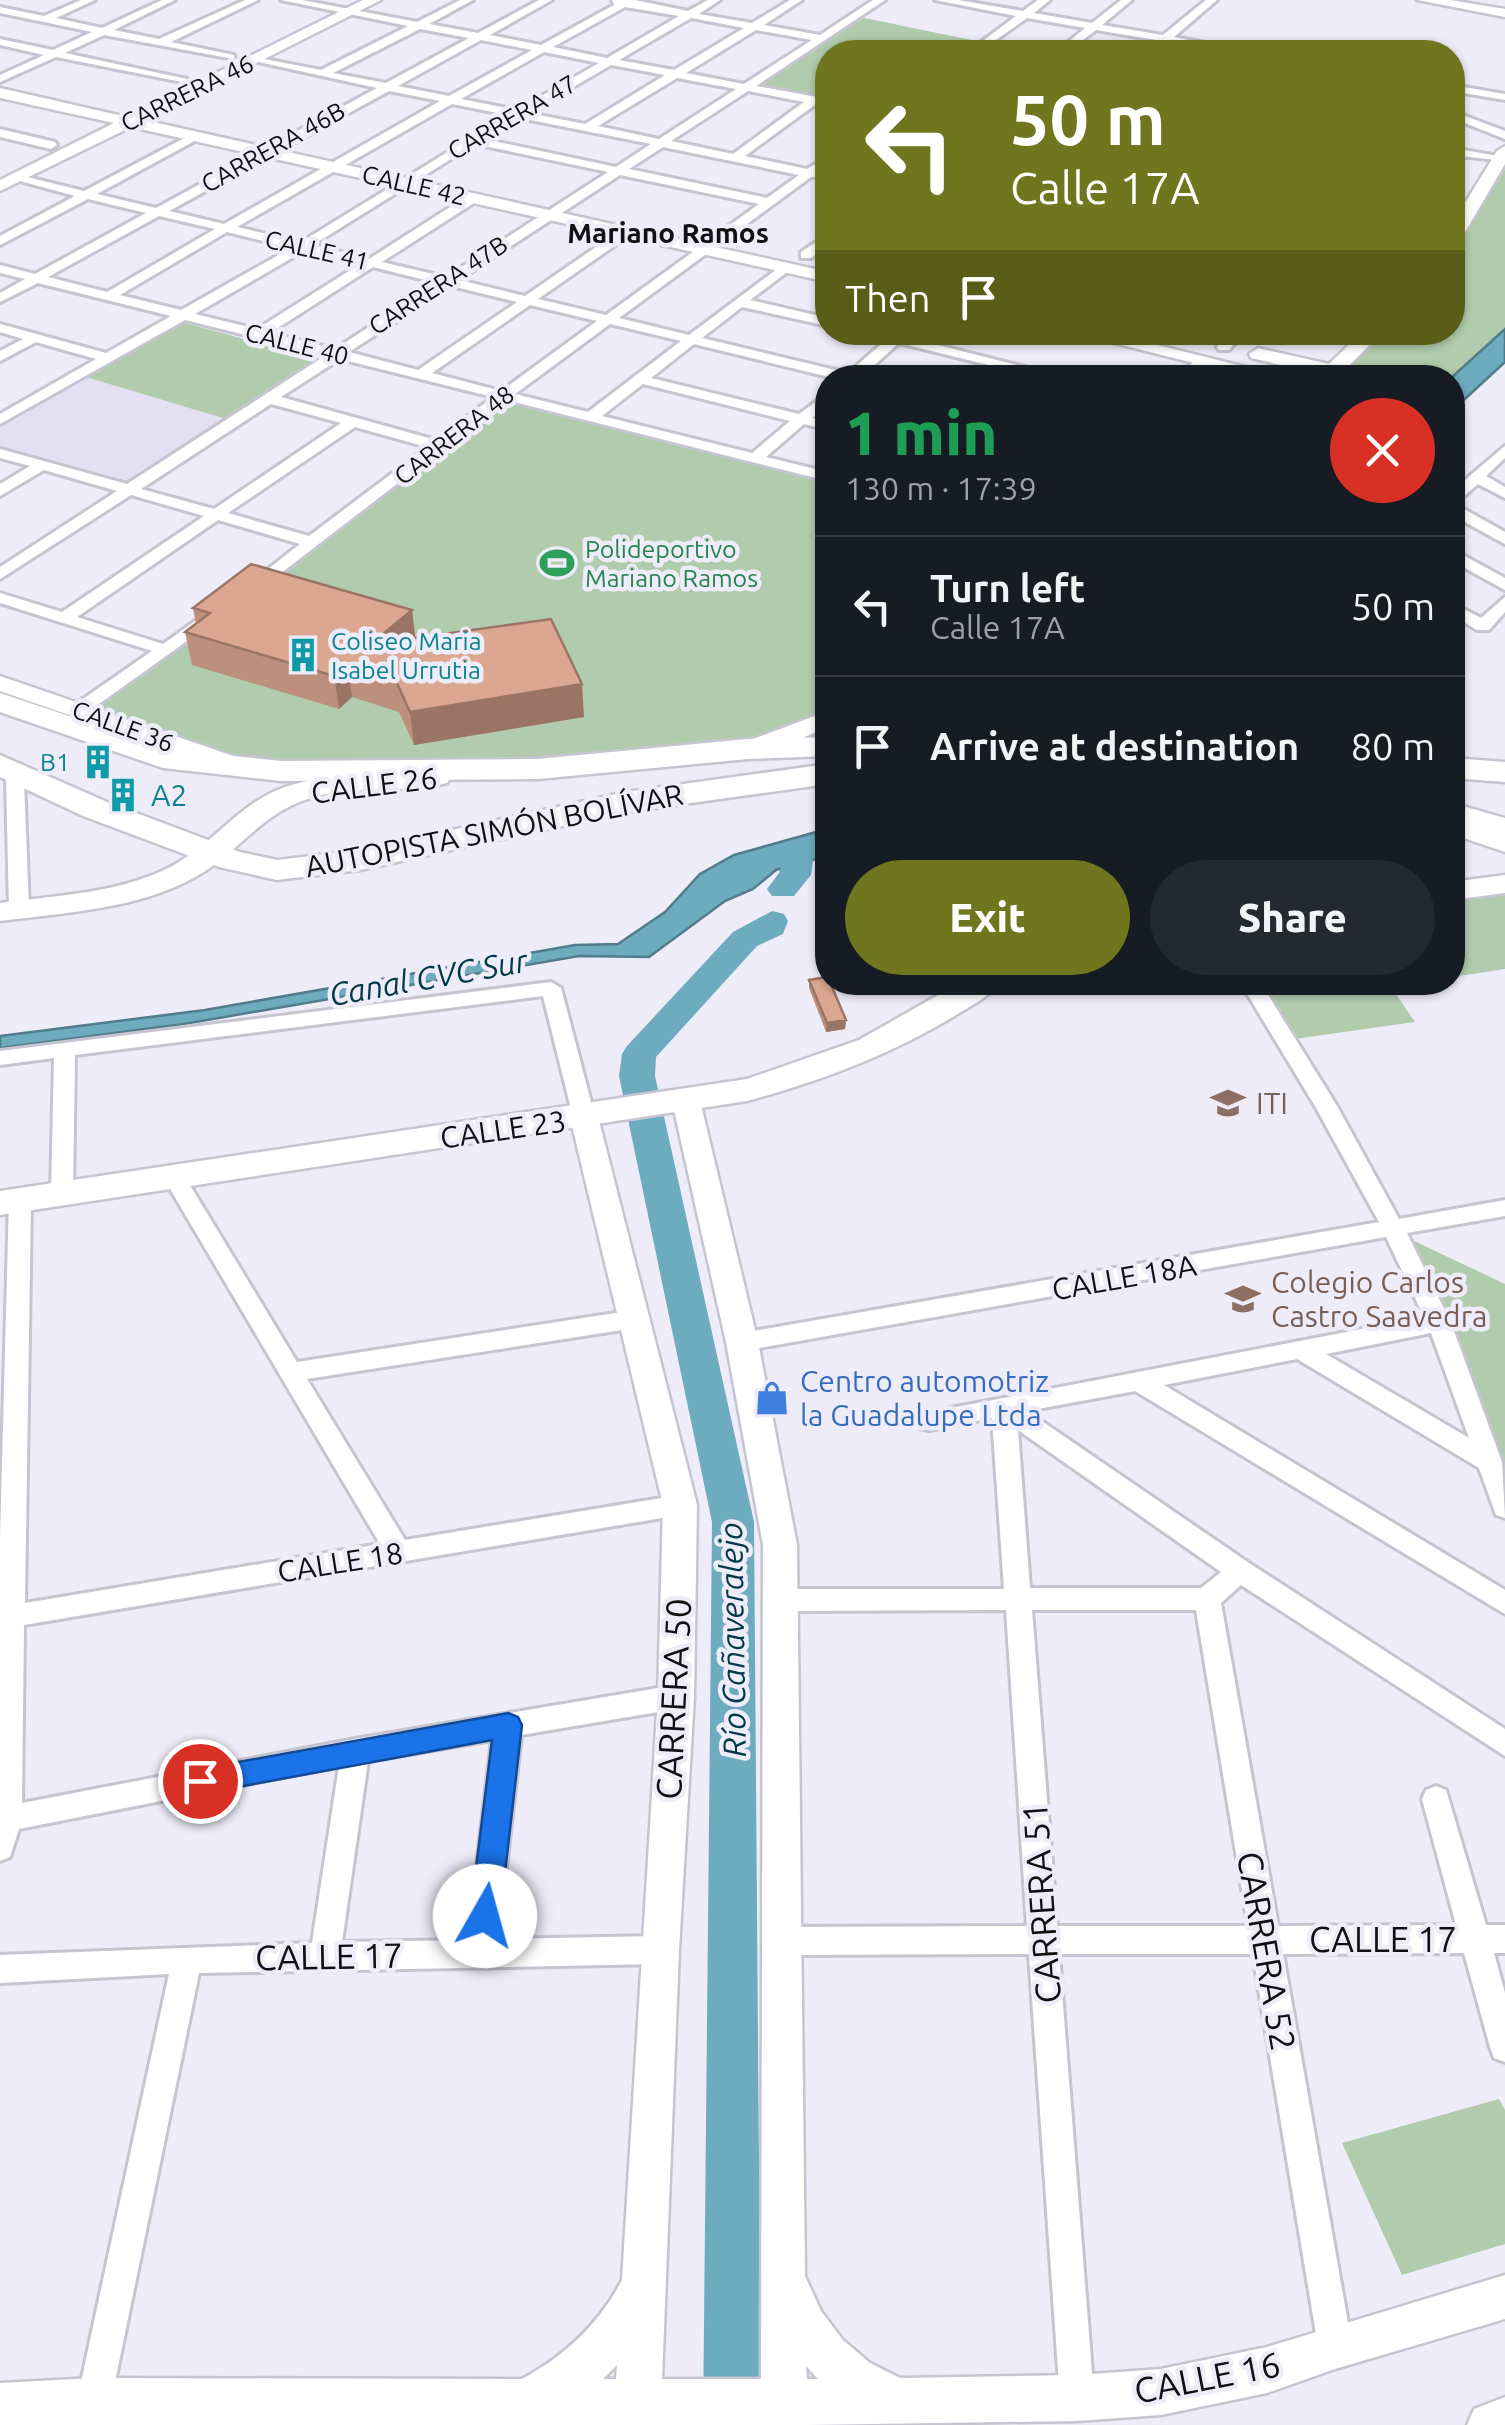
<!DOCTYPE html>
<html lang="en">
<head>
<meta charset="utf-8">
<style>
	:root { --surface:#171b24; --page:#242831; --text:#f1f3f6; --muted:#9ea1a6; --line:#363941; --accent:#6f761e }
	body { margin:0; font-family:Ubuntu,sans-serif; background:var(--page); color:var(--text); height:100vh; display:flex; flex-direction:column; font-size:38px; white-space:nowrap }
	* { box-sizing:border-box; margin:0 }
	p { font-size:32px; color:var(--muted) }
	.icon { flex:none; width:55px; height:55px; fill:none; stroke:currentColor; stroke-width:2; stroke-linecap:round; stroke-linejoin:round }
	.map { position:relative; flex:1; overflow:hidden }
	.side { position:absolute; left:815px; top:365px; width:650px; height:630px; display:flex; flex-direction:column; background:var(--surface); border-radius:40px; box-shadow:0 2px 8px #0004 }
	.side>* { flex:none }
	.guide { position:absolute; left:815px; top:40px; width:650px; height:305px; border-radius:40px; box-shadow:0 2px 8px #0004; background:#6f761e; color:#fff; overflow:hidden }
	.pin { position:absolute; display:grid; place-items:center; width:85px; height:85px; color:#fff; margin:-42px; border:5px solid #fff; border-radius:50%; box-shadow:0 2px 10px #0007 }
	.me { position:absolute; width:110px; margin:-55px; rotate:7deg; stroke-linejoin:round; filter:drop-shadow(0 0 8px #0008) }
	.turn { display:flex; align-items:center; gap:35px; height:210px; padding:0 30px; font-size:45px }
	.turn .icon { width:130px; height:130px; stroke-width:2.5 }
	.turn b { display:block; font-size:70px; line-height:85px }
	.then { display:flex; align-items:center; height:95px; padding:0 30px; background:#0003; gap:20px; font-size:38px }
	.round { display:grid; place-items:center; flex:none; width:105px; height:105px; border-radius:52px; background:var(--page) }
	.headline { display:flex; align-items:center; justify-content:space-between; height:170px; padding:0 30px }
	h1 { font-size:60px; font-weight:800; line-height:75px; color:#1e9e55 }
	.action { display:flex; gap:20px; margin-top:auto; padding:20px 30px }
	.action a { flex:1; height:115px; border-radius:60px; background:var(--accent); color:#fff; font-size:40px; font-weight:800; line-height:115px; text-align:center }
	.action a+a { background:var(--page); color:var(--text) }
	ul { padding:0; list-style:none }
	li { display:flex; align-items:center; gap:30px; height:140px; padding:0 30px; border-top:2px solid var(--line) }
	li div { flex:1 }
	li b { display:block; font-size:38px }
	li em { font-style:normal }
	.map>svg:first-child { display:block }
	.built { fill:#e4e0f4 }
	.green { fill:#b1ccac }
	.water { fill:#6dabbf; stroke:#517c8b; stroke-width:2.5 }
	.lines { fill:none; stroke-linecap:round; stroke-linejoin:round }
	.river { fill:#6dabbf; fill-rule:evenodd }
	.street-casing { stroke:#c7c4d1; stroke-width:6 }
	.secondary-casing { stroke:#c7c4d1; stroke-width:5 }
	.primary-casing { stroke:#c7c4d1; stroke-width:5 }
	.highway-casing { stroke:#c7c4d1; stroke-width:5 }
	.street { fill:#fff; fill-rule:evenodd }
	.secondary { fill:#fff; fill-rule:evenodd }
	.primary { fill:#fff; fill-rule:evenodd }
	.highway { fill:#fff; fill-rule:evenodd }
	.wall { fill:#bd907d }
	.shaded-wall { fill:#9a7566 }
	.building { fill:#dca791; stroke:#9a7566; stroke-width:2.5 }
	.route { fill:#1a73e8; stroke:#114b97; stroke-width:2.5 }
	.labels { text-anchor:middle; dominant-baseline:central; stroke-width:9; stroke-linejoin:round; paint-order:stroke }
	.far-street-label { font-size:25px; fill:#100f13; stroke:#efecfa }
	.far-leisure-label { font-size:25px; fill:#27864d; stroke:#efecfa; text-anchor:start }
	.far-culture-label { font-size:25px; fill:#0d838f; stroke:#efecfa; text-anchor:start }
	.far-neighbourhood-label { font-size:28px; font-weight:bold; fill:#100f13; stroke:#efecfa }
	.street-label { font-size:30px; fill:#100f13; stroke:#efecfa }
	.culture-label { font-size:30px; fill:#0d838f; stroke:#efecfa; text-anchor:start }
	.education-label { font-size:30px; fill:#785e54; stroke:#efecfa; text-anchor:start }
	.shop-label { font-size:30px; fill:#366cbe; stroke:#efecfa; text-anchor:start }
	.water-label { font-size:32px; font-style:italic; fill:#003a49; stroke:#efecfa }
	.near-street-label { font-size:35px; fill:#100f13; stroke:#efecfa }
</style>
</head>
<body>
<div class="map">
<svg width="1505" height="2425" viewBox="0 0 1505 2425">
	<rect width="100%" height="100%" fill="#efecfa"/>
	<path class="built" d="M86,377L226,419L130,481L0,446V427Z"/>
	<path class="green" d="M860,17L981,42L968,52H828L827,98L756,85Z
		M1505,169V329L1452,377L1338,378L1385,333L1452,332L1453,254Z
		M180,322L317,358L226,419L86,377Z
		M503,396L827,477V718L789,736L575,765L281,771L79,710Z
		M1505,884V969L1453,977V891Z
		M1250,983H1416L1391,987L1415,1022L1287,1040Z
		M1393,1231L1505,1284V1508L1490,1462Z
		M1499,2099L1505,2110V2244L1402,2275L1342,2143Z"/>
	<path class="water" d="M1505,329V362L1453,410L1452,377Z
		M827,829V856L776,870L753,889L725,901L649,957L579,956L184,1024L0,1048V1036L205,1010L575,945L618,944L665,912L700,874L734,855Z"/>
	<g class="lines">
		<path class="river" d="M798,844L809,846L814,853L811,875L794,896H772L767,889L779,873L787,846Z
			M772,911L784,914L788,921L783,934L757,946L656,1057L655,1076L754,1522L761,2425H703L712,1522L619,1076L622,1054L627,1046L733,932Z"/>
		<g class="street-casing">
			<path id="street" d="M81,0H95L56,18L102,28L162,0H175L114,30L159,39L245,0H258L171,42L234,55V59L104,35L65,53L187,79V83L56,57L0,82V75L44,55L0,45V39L53,50L92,32L0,13V7L44,16Z
				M281,0H302L417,22L460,0H473L429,24L478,33L539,0H552L490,35L541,45L614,5L612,0H635L688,11L708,0H720L699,14L752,23L790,0H802L764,25L820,35L873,0H885L756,86L828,99V106L816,104L745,156L807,169L828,156V165L818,172V177H811L619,318L689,335L785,263L792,267L790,270L750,300L828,318V326L742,307L702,338L848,373L886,340L863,332H910L906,337L1068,378H1041L899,343L860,378H833L694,344L651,378L799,414L828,393V405L812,418L828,421V430L804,424L766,457L828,472V481L506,400L259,590L245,587L300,544L218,520L77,617L163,644L205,614H217L219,618L85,714H73V706L152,651L0,603V593L62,612L204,516L131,495L0,579V567L117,491L44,470L0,496V484L30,466L0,458V449L127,484L326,355L185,320L0,424V414L96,359L36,342L0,361V351L23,339L0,332V324L106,353L171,316L38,283L0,302V293L25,279L0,273V265L35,274L146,213L88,199L0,245V236L75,196L9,178L15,174L84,191L192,134H200V138L97,194L156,208L377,88L249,60L254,57L321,70L408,26ZM625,7L679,16L607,58L553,47ZM691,18L744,28L674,70L619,60ZM420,29L469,38L386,83L333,73ZM756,30L812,40L744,84L686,73ZM481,40L532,50L449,96L398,86ZM544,52L599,63L517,110L461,99ZM611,65L665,75L585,124L529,113ZM677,78L736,89L659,139L598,126ZM389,91L440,101L224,224L169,211ZM748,91L804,102L733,154L671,141ZM452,104L508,115L301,242L237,227ZM520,118L651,144L616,167L484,139ZM475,144L608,172L446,277L382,262L477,201V195H469L369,259L313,245ZM663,147L799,175L767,198L629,169ZM620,175L759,204L606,315L538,299L630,235V229H622L525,296L459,280ZM159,216L215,229L107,292L48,277ZM227,232L291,248L181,310L120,295ZM304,251L360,264L257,329L195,314ZM373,267L437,283L335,349L270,333ZM451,286L517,302L418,370L349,352ZM530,305L597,321L501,391L432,373ZM610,324L681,341L588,412L515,394ZM340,359L493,397L436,440L281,397ZM643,384L790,421L752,453L602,416ZM271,404L341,423L214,509L141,489ZM355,427L427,447L309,536L228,513Z
				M935,0H958L1023,11L1038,0H1050L1034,13L1092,23L1121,0H1132L1102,25L1163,35L1206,0H1217L1174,37L1250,52H1229L1167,42L1154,52H1143L1156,40L1096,30L1067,52H1056L1085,28L1027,18L979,52H968L1016,16Z
				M1452,85L1505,94V100L1452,91Z
				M1452,111L1505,131V139L1452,118Z
				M0,129L55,142L57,145L51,149L0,137Z
				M1452,148L1504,157L1505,161L1452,155Z
				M828,234V245L811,258H801V252Z
				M1229,332H1244L1229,350H1219L1217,347Z
				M1199,357L1211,360L1191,378H1175Z
				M1505,446V458L1486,476L1505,487V498L1478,484L1455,504L1505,532V544L1452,515V491Z
				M1452,549L1505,578V590L1452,561Z
				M1505,597V612L1489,630H1477L1452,615V603L1481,618Z
				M15,774L24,779L29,910L19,916L9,910L6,779Z
				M551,982L561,988L595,1117L584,1124L573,1117L543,996L75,1055L73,1194L62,1202L51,1194L54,1058L0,1065V1051Z
				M1240,982H1260L1337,1106L1399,1219L1505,1200V1216L1407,1233L1451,1323L1502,1462L1505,1518L1496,1515L1479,1468L1297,1359L1164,1385L1505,1590V1614L1135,1391L1027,1411L1249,1563L1505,1729V1756L1241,1585L1221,1603L1278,1926L1456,1925L1422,1799L1426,1790L1436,1786L1446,1790L1486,1925H1505V1953H1494L1505,1993V2062L1494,2058L1490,2047L1464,1953L1283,1954L1352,2346L1347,2358L1335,2363L1323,2358L1318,2346L1253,1954H1059L1094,2398L1089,2410L1077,2415L1065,2410L1060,2398L1029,1954L781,1955L770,1951L766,1941L770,1931L781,1927L1027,1926L1006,1610L783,1611L774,1608L770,1600L774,1592L783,1589H1004L992,1418L929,1430L920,1428L917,1421L920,1414L1424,1317L1386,1237L742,1351L734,1348L730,1342L734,1336L742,1333L1379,1222L1315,1106ZM1431,1333L1469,1438L1326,1354ZM1018,1430L1221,1572L1201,1588H1030ZM1032,1610H1196L1248,1926H1057Z
				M174,1169L182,1172L297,1362L635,1310L643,1313L647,1319L643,1325L635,1328L307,1379L405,1540L680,1495L689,1498L693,1505L689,1512L680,1515L24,1625L22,1803L355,1739L676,1685L686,1689L690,1697L686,1705L676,1709L521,1735L498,1939L659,1936L670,1940L674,1950L670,1960L659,1964L199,1973L111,2401L106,2413L94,2418L82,2413L77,2401L169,1974L0,1983V1955L312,1943L339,1766L19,1829L10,1857L0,1861V1539L9,1200L12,1194H28L31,1200L25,1603L380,1544L163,1177ZM492,1740L468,1940L342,1942L368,1761Z"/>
		</g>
		<g class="secondary-casing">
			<path id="secondary" d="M363,0H381L144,120L828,272V282L131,127L0,191V180L114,123L0,98V88L127,117Z
				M1417,0H1450L1505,9V17Z
				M1505,146V164L1461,239L1452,244V224L1497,151Z
				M1070,332H1105L1290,378H1254Z
				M1362,332H1382L1337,378H1317L1320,374L1251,358L1249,354L1258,348L1329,364Z
				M0,676L242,759L246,764L234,771L226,769L0,691Z
				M828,711V727L781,747L748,756L736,749L740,744Z
				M1452,818L1505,836V852L1452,834Z
				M686,1091L696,1094L700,1101L758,1342L797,1545L805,2276L821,2311L843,2340L870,2363L900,2378L1077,2375L1161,2369L1267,2347L1505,2275V2319L1335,2369L1267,2393L1161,2415L1077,2421L807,2425H0V2383L94,2378L522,2379C566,2355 599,2324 622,2280L658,1697L663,1505L570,1117L574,1110H594L598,1117L697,1505L694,1697L679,1950L662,2379H761L763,1545L726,1342L672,1101L676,1094ZM617,2365L616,2379H603ZM806,2366L818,2379H807Z
				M1505,2397V2425H1467L1474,2409Z"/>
		</g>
		<g class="primary-casing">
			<path id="primary" d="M437,769L447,771L451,777L447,783C400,795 348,783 302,801C259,817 234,856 195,877C139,909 63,913 0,921V903C58,895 128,893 179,862C217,839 242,802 285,787C334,771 386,772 437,769Z
				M1505,875V893L1452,900V882Z
				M961,982H999C990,997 970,1006 956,1015C890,1055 821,1081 747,1101L0,1215V1191L747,1079L859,1040Z"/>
		</g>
		<g class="highway-casing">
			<path id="highway" d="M0,693L168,749L281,761L538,759L748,739L828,737V756L748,759L538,779L281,781L163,768L0,712Z
				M0,755L107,802L240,852L277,860L360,850L626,792L828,764V784L626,812L360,870L277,880L219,867L83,816L0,777Z
				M1452,758L1505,762V782L1452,778Z
				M1452,803L1505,818V838L1452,823Z"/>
		</g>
		<use href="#street" class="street"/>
		<use href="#secondary" class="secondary"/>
		<use href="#primary" class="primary"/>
		<use href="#highway" class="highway"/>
	</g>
	<path class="wall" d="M193,608L415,638L584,717L414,745L399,712L352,697L339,709L192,665L185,632L196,624Z
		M809,980L846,1020L845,1029L826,1032L809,988Z"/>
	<path class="shaded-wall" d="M412,610L416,643L371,644Z
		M347,664L352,697L339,709L334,676Z
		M582,684L584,717L414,745L410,712Z
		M846,1020L845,1029L826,1032L827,1023Z"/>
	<path class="building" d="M251,564L412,610L371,644L551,619L582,684L410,712L395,679L347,664L334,676L185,632L210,613L193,608Z
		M827,977L828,982H830L846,1020L827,1023L809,980Z"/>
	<path class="route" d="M508,1713L518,1717L522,1725L500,1916L496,1925L485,1929L475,1925L470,1916L492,1740L200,1794L190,1790L186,1781L190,1772L200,1769Z"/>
	<defs>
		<g id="stadium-bare" transform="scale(2.7)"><path d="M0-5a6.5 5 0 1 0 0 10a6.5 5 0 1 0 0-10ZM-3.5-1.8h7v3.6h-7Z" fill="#2e9e5b" stroke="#efecfa" stroke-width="2.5" paint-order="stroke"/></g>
		<g id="building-bare" transform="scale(2.7)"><path d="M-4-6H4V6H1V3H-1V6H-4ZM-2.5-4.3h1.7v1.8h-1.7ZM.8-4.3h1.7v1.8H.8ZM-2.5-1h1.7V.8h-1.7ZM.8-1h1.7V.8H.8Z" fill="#0f9aa8" stroke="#efecfa" stroke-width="2.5" paint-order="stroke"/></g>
		<g id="school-bare" transform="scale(2.7)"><path d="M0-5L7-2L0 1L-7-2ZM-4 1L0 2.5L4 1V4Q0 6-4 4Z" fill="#8d6e63" stroke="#efecfa" stroke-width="2.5" paint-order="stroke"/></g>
		<g id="shop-bare" transform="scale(2.7)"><path d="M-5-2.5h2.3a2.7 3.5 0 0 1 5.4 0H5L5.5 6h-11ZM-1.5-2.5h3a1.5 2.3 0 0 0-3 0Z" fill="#3f7fe0" stroke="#efecfa" stroke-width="2.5" paint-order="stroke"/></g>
	</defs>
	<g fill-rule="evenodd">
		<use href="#stadium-bare" x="557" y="563"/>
		<use href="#building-bare" x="303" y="655"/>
		<use href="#building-bare" x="98" y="762"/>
		<use href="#building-bare" x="123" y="795"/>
		<use href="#school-bare" x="1228" y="1103"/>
		<use href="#school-bare" x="1243" y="1299"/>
		<use href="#shop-bare" x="772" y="1398"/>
	</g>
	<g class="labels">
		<g class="far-street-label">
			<text transform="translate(187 93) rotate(-26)">CARRERA 46</text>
			<text transform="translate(512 117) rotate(-30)">CARRERA 47</text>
			<text transform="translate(273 147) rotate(-29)">CARRERA 46B</text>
			<text transform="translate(414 185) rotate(13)">CALLE 42</text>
			<text transform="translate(317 250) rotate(13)">CALLE 41</text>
			<text transform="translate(438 285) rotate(-33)">CARRERA 47B</text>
			<text transform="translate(297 344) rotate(14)">CALLE 40</text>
			<text transform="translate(454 435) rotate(-38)">CARRERA 48</text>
			<text transform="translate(123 726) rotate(20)">CALLE 36</text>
		</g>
		<g class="far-leisure-label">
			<text x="585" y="549">Polideportivo<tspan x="585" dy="29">Mariano Ramos</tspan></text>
		</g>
		<g class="far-culture-label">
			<text x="331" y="641">Coliseo Maria<tspan x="331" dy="29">Isabel Urrutia</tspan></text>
			<text x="70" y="762" text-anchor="end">B1</text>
		</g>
		<g class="far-neighbourhood-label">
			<text x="668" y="232">Mariano Ramos</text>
		</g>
		<g class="street-label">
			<text transform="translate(374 785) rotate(-7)">CALLE 26</text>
			<text transform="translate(494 830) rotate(-11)">AUTOPISTA SIMÓN BOLÍVAR</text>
			<text transform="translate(503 1129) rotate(-8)">CALLE 23</text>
			<text transform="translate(1124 1277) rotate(-10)">CALLE 18A</text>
			<text transform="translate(340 1562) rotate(-9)">CALLE 18</text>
		</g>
		<g class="culture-label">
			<text x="151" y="795">A2</text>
		</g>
		<g class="education-label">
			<text x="1256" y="1103">ITI</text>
			<text x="1271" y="1282">Colegio Carlos<tspan x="1271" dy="34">Castro Saavedra</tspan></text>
		</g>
		<g class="shop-label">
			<text x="800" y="1381">Centro automotriz<tspan x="800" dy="34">la Guadalupe Ltda</tspan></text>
		</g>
		<g class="water-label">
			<text transform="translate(428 977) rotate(-10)">Canal CVC Sur</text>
			<text transform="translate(732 1640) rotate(-91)">Río Cañaveralejo</text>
		</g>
		<g class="near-street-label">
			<text transform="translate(673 1699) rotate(-87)">CARRERA 50</text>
			<text transform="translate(1041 1903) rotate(-94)">CARRERA 51</text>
			<text x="1383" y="1939">CALLE 17</text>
			<text transform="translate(1267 1951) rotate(80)">CARRERA 52</text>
			<text transform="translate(329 1956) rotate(-1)">CALLE 17</text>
			<text transform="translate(1207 2377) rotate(-11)">CALLE 16</text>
		</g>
	</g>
</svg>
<div class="pin" style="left:200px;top:1781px;background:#d93025"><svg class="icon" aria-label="arrive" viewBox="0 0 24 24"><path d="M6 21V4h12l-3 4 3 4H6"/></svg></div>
<svg class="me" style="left:485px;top:1916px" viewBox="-20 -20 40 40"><circle r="19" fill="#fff"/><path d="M0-13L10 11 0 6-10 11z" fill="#1a73e8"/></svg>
<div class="guide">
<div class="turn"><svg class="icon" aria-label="left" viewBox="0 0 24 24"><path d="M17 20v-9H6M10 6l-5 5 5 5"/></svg><div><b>50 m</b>Calle 17A</div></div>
<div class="then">Then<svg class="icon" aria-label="arrive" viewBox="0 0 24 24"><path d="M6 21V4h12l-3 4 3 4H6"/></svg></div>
</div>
<section class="side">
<div class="headline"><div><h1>1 min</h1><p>130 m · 17:39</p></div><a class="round" style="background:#d93025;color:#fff"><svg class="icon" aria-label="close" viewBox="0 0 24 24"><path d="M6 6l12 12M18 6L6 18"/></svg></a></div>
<ul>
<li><svg class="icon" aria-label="left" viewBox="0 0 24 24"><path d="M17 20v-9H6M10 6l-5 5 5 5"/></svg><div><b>Turn left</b><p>Calle 17A</p></div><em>50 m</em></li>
<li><svg class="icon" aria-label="arrive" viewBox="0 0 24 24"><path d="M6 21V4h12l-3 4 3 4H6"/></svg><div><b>Arrive at destination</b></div><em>80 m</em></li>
</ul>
<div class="action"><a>Exit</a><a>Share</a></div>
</section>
</div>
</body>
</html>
